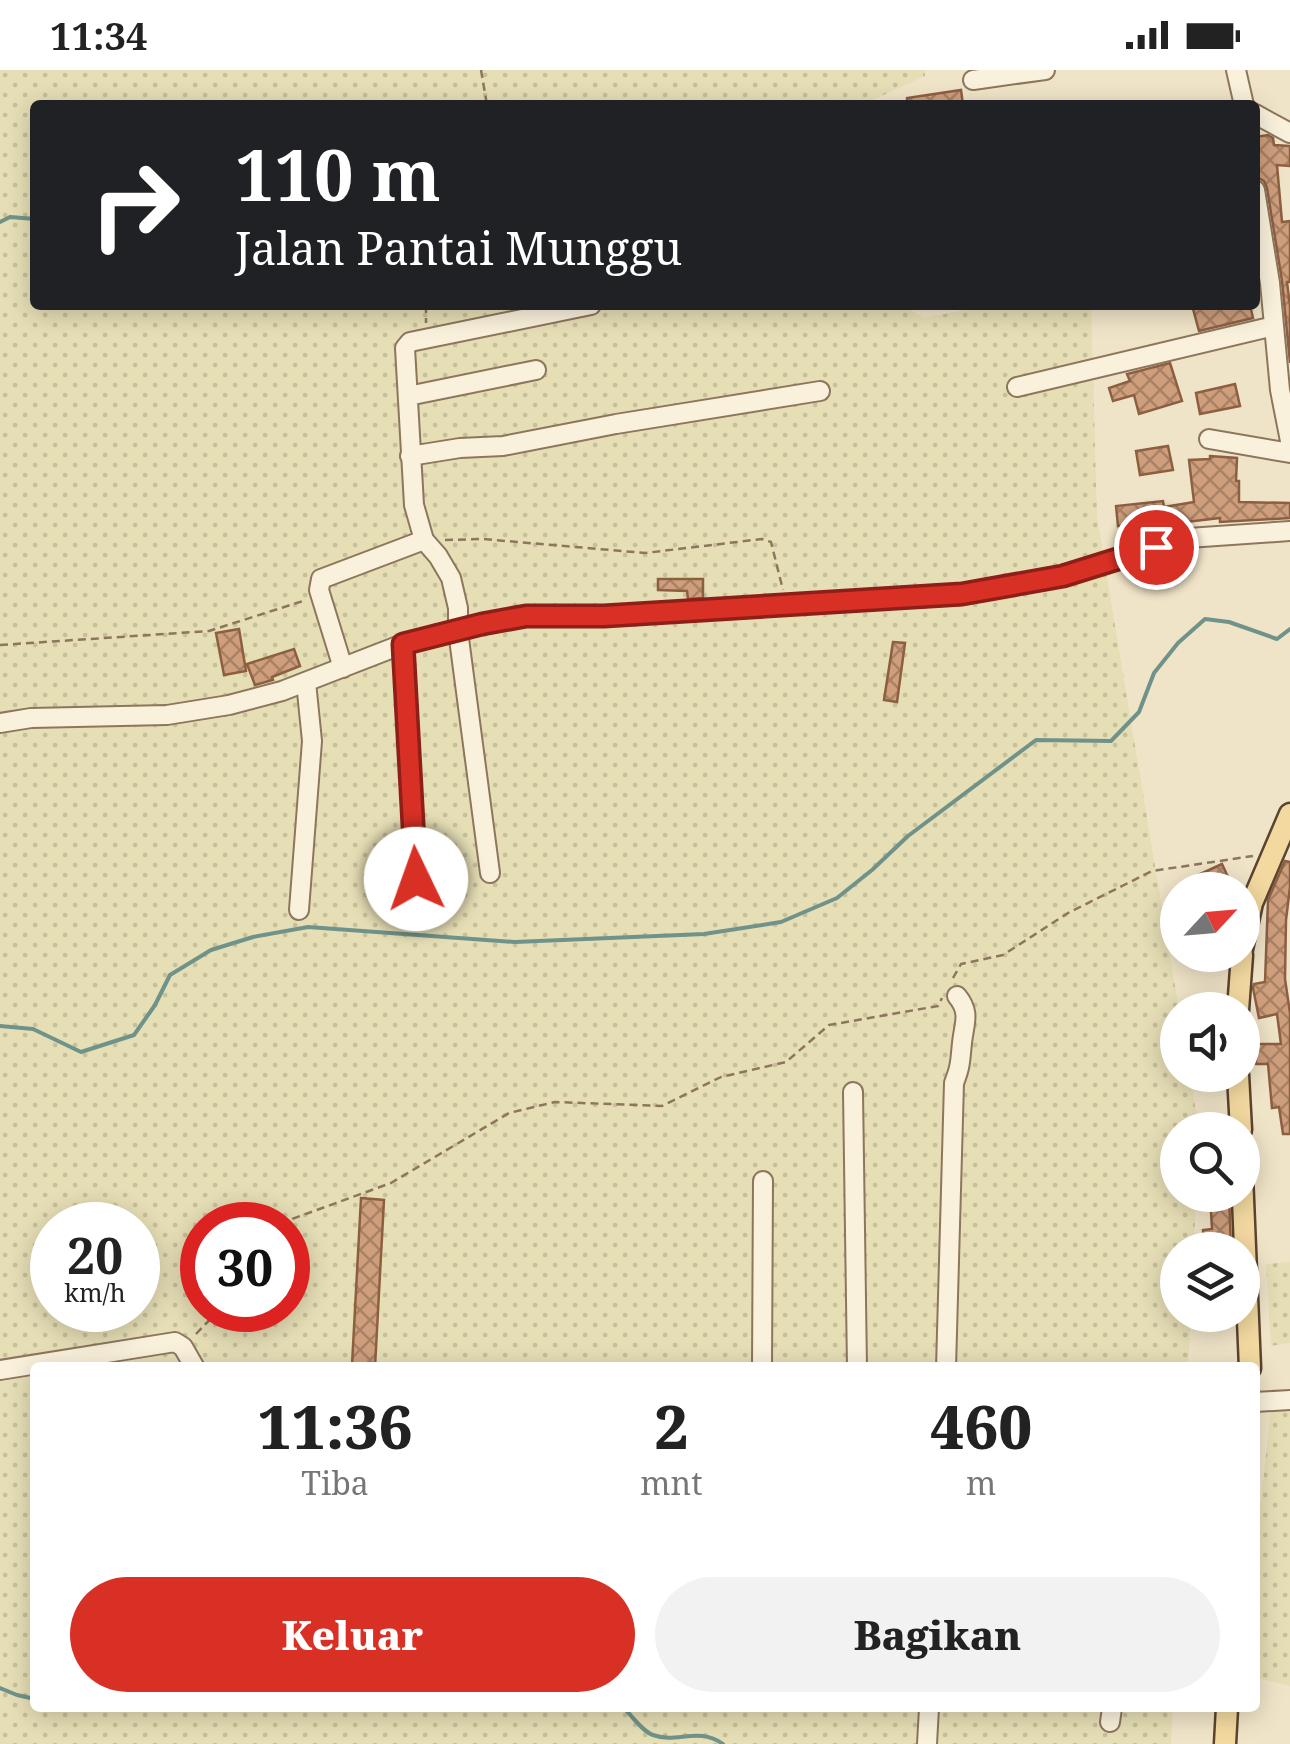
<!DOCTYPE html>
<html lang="id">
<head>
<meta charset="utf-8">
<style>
	:root { --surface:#fff; --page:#f2f2f2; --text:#222; --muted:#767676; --accent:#d93025 }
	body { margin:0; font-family:"Noto Serif",serif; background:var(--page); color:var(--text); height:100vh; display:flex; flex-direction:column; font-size:38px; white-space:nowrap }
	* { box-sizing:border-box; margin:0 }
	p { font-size:32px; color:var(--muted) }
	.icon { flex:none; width:55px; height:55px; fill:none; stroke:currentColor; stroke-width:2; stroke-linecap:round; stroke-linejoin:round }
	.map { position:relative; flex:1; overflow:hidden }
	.side { position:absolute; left:30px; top:1292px; width:1230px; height:350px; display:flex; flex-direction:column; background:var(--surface); border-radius:10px; box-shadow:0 5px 25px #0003 }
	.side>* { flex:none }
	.banner { position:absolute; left:30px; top:30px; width:1230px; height:210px; border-radius:10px; box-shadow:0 5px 25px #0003; background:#202124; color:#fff; overflow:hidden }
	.needle { width:65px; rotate:64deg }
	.fabs { position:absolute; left:1160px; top:802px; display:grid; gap:20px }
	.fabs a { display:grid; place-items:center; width:100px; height:100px; border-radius:50%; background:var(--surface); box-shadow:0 5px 25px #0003; font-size:50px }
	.speed { position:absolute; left:30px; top:1132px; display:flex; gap:20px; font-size:50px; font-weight:700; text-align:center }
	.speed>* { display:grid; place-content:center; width:130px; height:130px; border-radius:50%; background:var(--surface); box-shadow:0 5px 25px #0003; line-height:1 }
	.speed small { font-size:25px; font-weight:400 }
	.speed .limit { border:15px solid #d22; background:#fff; color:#111 }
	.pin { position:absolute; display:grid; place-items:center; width:85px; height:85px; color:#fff; margin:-42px; border:5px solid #fff; border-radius:50%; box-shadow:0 2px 10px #0007 }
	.me { position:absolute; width:110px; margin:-55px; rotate:357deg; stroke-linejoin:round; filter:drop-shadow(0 0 8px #0008) }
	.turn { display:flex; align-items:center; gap:35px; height:210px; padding:0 40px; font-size:45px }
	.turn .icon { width:130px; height:130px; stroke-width:2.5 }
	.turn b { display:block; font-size:70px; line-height:85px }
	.eta { display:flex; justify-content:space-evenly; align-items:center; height:170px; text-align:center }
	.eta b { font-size:60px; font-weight:800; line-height:70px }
	.action { display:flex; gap:20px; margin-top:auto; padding:20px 40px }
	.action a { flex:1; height:115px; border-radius:60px; background:var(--accent); color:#fff; font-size:40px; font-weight:800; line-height:115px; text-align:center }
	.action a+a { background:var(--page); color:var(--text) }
	.status { display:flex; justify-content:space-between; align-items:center; height:70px; padding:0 50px; background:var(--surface); direction:ltr }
	.status svg { height:28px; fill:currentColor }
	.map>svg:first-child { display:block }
	.farmland { fill:url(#farmland-dots); fill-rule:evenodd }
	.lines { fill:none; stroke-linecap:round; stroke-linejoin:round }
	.stream { stroke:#6f938a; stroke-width:4 }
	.building { fill:url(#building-cross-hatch); stroke:#8d5f41; stroke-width:2.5 }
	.minor-casing { stroke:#8d765c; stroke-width:22 }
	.major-casing { stroke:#5b4430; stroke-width:25 }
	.path { stroke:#8d765c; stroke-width:2.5; stroke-dasharray:8 5; stroke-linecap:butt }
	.minor { stroke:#faf1dc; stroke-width:18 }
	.major { stroke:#f3d9a0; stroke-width:20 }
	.route-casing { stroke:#8d1f18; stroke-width:25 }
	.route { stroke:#d93025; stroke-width:18 }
</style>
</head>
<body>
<div class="status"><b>11:34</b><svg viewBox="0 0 49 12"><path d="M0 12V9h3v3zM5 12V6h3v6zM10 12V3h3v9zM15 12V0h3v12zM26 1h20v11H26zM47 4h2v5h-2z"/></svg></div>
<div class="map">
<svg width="1290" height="1674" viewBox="0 0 1290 1674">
	<defs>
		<pattern id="farmland-dots" width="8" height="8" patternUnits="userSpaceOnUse" patternTransform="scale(2.5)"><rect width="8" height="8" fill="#e6deb5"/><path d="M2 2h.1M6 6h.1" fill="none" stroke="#c6bf9b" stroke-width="1.8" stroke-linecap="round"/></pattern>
		<pattern id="building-cross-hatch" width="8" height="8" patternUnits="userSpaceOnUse" patternTransform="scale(2.5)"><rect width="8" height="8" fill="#cf9f7d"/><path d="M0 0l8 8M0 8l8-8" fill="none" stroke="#a98266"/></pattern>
	</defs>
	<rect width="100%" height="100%" fill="#f0e4c8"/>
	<path class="farmland" d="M0,0H925V6L862,35H35V235H902L924,248L990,235H1091L1097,447L1179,940L1178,1005H1190L1199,1060H1178V1125H1196L1194,1180H1178V1245H1191L1188,1297L35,1298V1638H1173L1171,1674H0ZM52,1155H138V1240H52ZM202,1155H288V1240H202Z
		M1290,1192V1273L1271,1276L1266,1194Z
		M1271,1337L1290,1338V1616L1255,1607V1488Z"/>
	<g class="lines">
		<path class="stream" d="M0,152L10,147L35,149
			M0,956L33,959L81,982L134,965L155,935L170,905L211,880L253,867L308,857L515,872L704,864L781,852L837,828L872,800L908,766L1036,670L1111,671L1139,642L1154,603L1178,573L1205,549L1229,552L1277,569L1290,559
			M0,1618L17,1625L35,1629
			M624,1638C632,1646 642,1661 653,1665C677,1674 698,1656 723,1674"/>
	</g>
	<path class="building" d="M961,20L963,35H907V28Z
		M1268,65L1273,68L1274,75L1290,76V96L1277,95L1282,152L1290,151V212H1287L1290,236V293L1282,211L1267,118L1264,111L1259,108L1255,81V67Z
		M1192,235H1250L1253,248L1199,261Z
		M1170,293L1182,331L1139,344L1134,325L1113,331L1109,318L1130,311L1127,304Z
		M1235,314L1240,336L1200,344L1196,323Z
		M1168,376L1173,400L1140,405L1136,381Z
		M1210,386L1237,388L1236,411H1239V432L1290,433V448L1220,452V448L1186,452L1187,454L1168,457L1167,450L1118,456L1116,436L1163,431L1164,437L1194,432L1189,390L1210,389Z
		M658,509H703V528L688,529L687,521L658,520Z
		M239,559L246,601L224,605L216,563Z
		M893,572L905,573L897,632L884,630Z
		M294,579L300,596L272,607L273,610L255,615L247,594Z
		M1285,791L1290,792V817L1286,850L1285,909L1290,943V1064H1283L1279,1037L1272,1038L1268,994H1256V974H1281L1277,944L1259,948L1253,918L1254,914L1265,912L1268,830Z
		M1222,794L1234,820H1186L1183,812Z
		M1210,1125H1229L1231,1180H1205L1203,1160L1212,1159Z
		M361,1128L384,1130L375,1297L352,1295Z"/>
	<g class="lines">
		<g class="minor-casing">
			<path id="minor" d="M1236,0L1244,35
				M973,10L1045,0
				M1255,44L1290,63
				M1255,120L1270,213L1280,320L1290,371
				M1017,317L1274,256
				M408,326L536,300
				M1209,369L1290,383
				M410,386L460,378L503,376L616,354L820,321
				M403,574L416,809
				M343,598L319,520L321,509L424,470
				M0,653L31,648L167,645L229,635L282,621L403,574L482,554L526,547L604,546L962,525L1063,506L1188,468L1290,461
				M490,803L458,561V538L451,508L438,486L424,470L414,435L405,278L410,272L591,235
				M299,840L312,671L306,612
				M853,1022L857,1298
				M762,1298L763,1111
				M946,1298L954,1013C961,995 960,991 962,973C964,953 971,943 957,926
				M0,1300L175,1272L183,1277L195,1298
				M1255,1332L1290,1330
				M1110,1652L1112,1638
				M927,1674L929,1638"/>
		</g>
		<g class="major-casing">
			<path id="major" d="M1242,879L1252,833L1290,744
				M1238,940L1242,885
				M1238,1005L1241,1060
				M1242,1105L1250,1298
				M1225,1674L1227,1638"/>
		</g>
		<path class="path" d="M481,0L487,35
			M426,235V253
			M445,470L483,469L645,483L762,469L771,472L783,520
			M0,575L209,561L303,531
			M953,908L961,894L1003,885L1068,843L1152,801L1253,786
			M288,1161L292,1149L391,1113L509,1043L555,1032L662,1036L721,1007L786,992L829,955L938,936L942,928
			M196,1264L219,1240"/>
		<use href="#minor" class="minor"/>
		<use href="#major" class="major"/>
	</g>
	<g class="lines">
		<g class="route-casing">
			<path id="route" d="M416,809L403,574L482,554L526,546H604L962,524L1063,506L1156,477"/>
		</g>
		<use href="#route" class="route"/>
	</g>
</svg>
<div class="fabs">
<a><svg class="needle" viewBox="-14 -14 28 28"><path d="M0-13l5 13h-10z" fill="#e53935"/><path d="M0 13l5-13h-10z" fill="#767676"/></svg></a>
<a><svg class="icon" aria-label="sound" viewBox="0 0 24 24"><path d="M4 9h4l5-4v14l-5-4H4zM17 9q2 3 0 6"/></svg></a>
<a><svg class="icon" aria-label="search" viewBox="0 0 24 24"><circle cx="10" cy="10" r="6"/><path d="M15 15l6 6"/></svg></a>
<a><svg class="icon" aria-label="layers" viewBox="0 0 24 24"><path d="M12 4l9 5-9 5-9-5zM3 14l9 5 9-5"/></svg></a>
</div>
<div class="speed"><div>20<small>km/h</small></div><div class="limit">30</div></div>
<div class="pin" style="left:1156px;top:477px;background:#d93025"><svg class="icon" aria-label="arrive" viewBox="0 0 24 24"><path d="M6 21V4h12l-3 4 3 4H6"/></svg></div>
<svg class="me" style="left:416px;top:809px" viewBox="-20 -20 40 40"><circle r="19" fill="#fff"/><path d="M0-13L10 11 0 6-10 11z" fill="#d93025"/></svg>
<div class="banner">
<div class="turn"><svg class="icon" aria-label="right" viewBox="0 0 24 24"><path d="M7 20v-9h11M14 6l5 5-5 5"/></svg><div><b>110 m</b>Jalan Pantai Munggu</div></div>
</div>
<section class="side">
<div class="eta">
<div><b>11:36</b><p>Tiba</p></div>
<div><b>2</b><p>mnt</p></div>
<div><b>460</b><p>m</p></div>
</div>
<div class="action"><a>Keluar</a><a>Bagikan</a></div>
</section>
</div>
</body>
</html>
